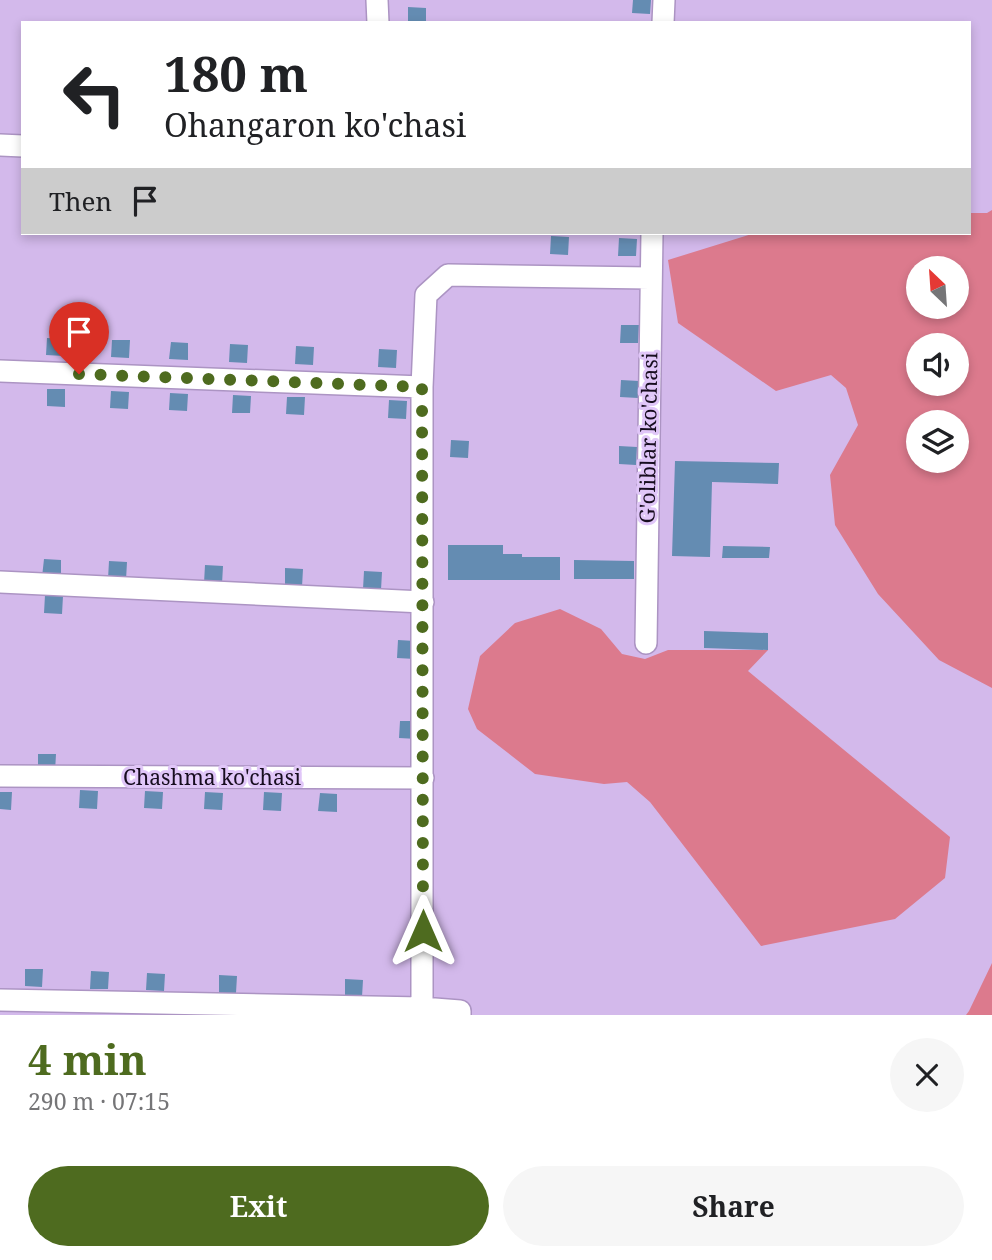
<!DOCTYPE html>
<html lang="en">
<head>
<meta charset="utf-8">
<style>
	:root { --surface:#fff; --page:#f6f6f6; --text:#202124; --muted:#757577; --accent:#4e6b1f }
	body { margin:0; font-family:"Noto Serif",serif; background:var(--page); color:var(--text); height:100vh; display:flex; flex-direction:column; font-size:26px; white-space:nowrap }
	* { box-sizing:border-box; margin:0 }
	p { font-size:23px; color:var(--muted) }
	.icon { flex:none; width:38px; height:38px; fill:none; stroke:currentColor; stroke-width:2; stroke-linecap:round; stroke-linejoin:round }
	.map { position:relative; height:1015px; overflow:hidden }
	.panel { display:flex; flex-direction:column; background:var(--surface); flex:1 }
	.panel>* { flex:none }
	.top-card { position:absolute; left:21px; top:21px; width:950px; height:214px; border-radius:0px; box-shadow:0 4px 10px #0003; background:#fff; color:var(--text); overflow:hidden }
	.needle { width:46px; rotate:335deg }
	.fabs { position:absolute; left:906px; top:256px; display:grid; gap:14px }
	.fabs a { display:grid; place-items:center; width:63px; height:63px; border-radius:50%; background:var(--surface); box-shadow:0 4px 10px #0003; font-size:35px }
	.pin { position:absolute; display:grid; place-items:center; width:60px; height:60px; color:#fff; margin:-72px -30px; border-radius:50% 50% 50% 0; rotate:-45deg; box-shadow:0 0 7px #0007 }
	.pin .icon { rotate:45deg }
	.me { position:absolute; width:77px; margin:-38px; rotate:0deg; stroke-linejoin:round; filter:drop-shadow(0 0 5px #0008) }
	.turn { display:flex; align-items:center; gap:24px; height:147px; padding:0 28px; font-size:32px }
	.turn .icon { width:91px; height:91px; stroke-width:2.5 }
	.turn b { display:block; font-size:49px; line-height:60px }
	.then { display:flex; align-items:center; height:66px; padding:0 28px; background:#0003; gap:14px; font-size:26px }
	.round { display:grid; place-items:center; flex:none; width:74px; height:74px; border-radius:37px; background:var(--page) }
	.head { display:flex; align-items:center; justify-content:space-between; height:119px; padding:0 28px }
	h1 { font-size:42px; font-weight:700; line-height:52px; color:var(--accent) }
	.cta { display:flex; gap:14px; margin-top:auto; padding:14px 28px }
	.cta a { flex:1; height:80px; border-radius:42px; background:var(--accent); color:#fff; font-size:28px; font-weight:700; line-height:80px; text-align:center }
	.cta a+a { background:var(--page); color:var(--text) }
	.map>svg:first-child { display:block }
	.green { fill:#dc7a8d; fill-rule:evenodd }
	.building { fill:#648cb2 }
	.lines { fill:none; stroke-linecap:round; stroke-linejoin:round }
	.minor-casing { stroke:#ac94c3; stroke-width:24 }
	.minor { stroke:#fff; stroke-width:21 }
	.route { stroke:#4e6b1f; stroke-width:12; stroke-dasharray:0 21.6 }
	.labels { text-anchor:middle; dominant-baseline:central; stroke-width:6; stroke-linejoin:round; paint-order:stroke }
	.street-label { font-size:21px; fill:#170d1f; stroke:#e0c6f8 }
</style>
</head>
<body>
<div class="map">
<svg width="992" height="1015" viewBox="0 0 992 1015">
	<rect width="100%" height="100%" fill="#d3b9eb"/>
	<path class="green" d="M992,210V688L939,660L878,594L835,525L830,475L858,425L846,388L831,375L776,391L678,323L668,260L755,233H970V213H987ZM919,268H957V306H919ZM919,345H957V383H919ZM919,422H957V460H919Z
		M560,609L601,629L622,654L645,659L668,650H768L748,671L950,837L945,878L895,919L761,946L650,802L627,782L604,784L535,774L477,729L468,709L480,656L515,623Z
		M992,963V1015H966L969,1011Z"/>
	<path class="building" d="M633,0H651L650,14L632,13Z
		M408,7L426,8V23H408Z
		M551,236L569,237L568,255L550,254Z
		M619,238L637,239L636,256H618Z
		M621,325H639L638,343H620Z
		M47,338L65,339L64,356L46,355Z
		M112,340H130L129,358L111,357Z
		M171,342L188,343V360L169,359Z
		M230,344L248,345L247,363L229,362Z
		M296,346L314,347L313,365L295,364Z
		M379,349L397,350L396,368L378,367Z
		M621,380L639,381L638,398L620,397Z
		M47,389H65V407L47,406Z
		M111,391L129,392L128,409L110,408Z
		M170,393L188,394L187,411L169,410Z
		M233,395L251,396L250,413H232Z
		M287,397H305L304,415L286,414Z
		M389,400L407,401L406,419L388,418Z
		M451,440L469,441L468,458L450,457Z
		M619,446L637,447L636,465L619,464Z
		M675,461L779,463L778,484L712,482L710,557L672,556Z
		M448,545H503V554H522V557H560V580H448Z
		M723,546L770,547L769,558H722Z
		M44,559L61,560V578L42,577Z
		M574,560L634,561V579H574Z
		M109,561L127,562L126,580L108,579Z
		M205,565L223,566L222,584L204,583Z
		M285,568L303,569L302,587L285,586Z
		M364,571L382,572L381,590L363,589Z
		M45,595L63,596L62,614L44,613Z
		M704,631L768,633V650L704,648Z
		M398,640L415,641V659L397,658Z
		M400,721H418L417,739L399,738Z
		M38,754H56L55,772L38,771Z
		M80,790L98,791L97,809L79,808Z
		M145,791L163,792L162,809L144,808Z
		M0,792H12L11,810L0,809Z
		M205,792L223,793L222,810L204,809Z
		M264,792L282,793L281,811L263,810Z
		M320,793L337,794V812L318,811Z
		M25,969H43L42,987L25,986Z
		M91,971L109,972L108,989H90Z
		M147,973L165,974L164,991L146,990Z
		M219,975L237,976L236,993H219Z
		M345,979L363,980L362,997H345Z"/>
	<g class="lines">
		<g class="minor-casing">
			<path id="minor" d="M377,0L378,23
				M663,23L664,0
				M0,145L23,146
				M0,371L422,387
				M0,582L423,602
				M646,643L652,233
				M0,776L423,778
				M0,1000L422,1008L460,1011V1015
				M422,1008V387L426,295L448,275L650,278"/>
		</g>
		<use href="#minor" class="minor"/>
	</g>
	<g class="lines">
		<path class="route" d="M79,374L422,387L423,931"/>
	</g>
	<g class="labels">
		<g class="street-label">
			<text transform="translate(648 438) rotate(-89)">G'oliblar ko'chasi</text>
			<text x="212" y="777">Chashma ko'chasi</text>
		</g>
	</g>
</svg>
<div class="fabs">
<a><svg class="needle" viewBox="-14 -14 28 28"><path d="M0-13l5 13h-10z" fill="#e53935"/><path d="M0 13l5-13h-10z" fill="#757577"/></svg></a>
<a><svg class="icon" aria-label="sound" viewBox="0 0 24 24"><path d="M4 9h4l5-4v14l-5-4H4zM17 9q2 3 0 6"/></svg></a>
<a><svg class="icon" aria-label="layers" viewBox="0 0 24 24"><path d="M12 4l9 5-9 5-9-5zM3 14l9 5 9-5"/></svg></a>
</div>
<div class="pin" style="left:79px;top:374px;background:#d93025"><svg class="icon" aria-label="arrive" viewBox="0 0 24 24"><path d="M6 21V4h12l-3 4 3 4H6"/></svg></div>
<svg class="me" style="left:423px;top:931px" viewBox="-20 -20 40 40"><path d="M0-17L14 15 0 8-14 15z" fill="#4e6b1f" stroke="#fff" stroke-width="4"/></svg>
<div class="top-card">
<div class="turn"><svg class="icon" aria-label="left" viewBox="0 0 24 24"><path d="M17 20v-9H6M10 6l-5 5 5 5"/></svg><div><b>180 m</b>Ohangaron ko'chasi</div></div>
<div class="then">Then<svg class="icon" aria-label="arrive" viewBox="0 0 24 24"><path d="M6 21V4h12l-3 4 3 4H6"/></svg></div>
</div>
</div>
<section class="panel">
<div class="head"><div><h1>4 min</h1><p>290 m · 07:15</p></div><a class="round"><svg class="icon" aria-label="close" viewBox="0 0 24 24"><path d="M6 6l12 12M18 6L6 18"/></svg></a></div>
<div class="cta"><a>Exit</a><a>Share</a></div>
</section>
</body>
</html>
